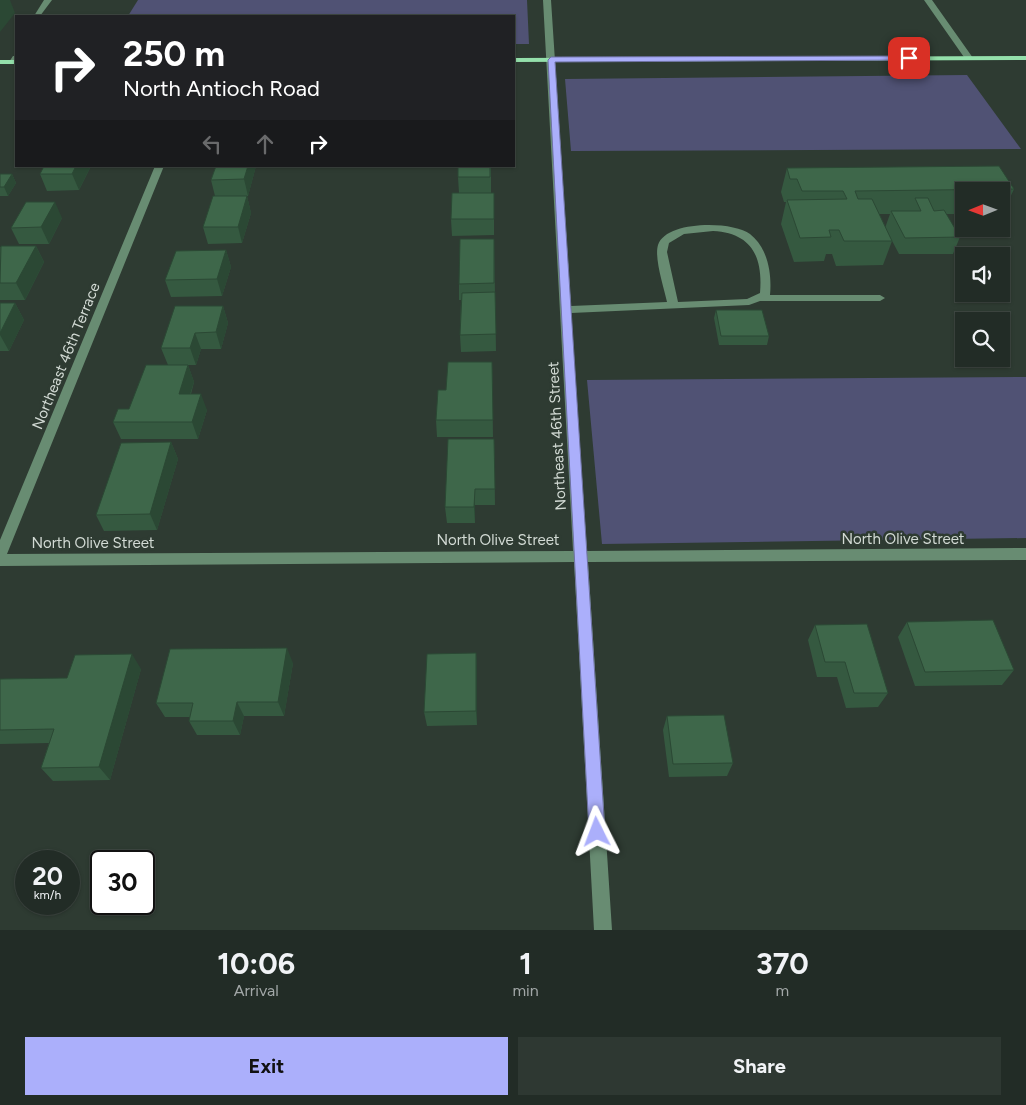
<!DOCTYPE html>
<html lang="en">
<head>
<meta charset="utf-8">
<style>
	:root { --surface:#222c26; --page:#2e3832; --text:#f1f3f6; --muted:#a2a7a7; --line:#3f4843; --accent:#abaffb }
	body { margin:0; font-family:Figtree,sans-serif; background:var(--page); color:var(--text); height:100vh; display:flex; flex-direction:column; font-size:19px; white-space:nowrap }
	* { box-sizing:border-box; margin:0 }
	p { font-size:16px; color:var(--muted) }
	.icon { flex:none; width:28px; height:28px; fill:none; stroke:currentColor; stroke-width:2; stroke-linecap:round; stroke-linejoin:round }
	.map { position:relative; height:930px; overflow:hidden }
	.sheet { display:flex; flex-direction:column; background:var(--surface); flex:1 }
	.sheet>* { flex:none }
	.banner { position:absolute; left:15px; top:15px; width:500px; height:152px; border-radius:0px; box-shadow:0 1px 4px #0004,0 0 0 1px var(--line); background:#202124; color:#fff; overflow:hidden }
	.needle { width:32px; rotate:269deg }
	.tools { position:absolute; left:955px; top:182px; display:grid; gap:10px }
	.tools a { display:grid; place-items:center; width:55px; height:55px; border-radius:0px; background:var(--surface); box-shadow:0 1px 4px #0004,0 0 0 1px var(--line); font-size:25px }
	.speed { position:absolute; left:15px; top:850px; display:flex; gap:10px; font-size:25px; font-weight:700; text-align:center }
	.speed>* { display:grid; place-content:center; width:65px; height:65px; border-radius:50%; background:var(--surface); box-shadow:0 1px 4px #0004,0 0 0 1px var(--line); line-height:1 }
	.speed small { font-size:12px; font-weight:400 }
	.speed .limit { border:2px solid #111; border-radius:8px; background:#fff; color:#111 }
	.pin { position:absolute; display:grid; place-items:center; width:42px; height:42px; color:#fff; margin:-21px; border-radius:10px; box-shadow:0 2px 8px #0006 }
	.me { position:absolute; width:55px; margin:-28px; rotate:357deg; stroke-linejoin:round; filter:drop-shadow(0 0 4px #0008) }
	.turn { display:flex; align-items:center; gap:18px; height:105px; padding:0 25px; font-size:22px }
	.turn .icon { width:65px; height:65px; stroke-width:2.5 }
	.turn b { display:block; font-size:35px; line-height:42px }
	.lanes { display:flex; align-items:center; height:48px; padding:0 25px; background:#0003; justify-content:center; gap:25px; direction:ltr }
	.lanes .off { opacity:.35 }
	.eta { display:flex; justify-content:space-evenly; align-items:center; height:85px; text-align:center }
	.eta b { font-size:30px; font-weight:700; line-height:35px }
	.button { display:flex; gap:10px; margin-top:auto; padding:10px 25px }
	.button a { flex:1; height:58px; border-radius:0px; background:var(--accent); color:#111; font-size:20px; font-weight:700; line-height:58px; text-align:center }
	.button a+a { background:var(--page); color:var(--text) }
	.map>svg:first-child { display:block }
	.green { fill:#505274 }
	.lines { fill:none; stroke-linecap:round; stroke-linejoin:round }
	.minor { fill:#688c72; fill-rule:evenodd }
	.major { fill:#94e0ab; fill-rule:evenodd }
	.wall { fill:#355940; fill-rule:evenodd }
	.shaded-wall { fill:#2b4834 }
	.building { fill:#3e674a; stroke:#2b4834 }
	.route { fill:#abaffb; stroke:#6f72a3 }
	.labels { text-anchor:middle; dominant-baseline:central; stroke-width:5; stroke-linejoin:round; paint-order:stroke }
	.street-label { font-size:15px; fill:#d2dad4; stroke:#2e3b32 }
</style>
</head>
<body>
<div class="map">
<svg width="1026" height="930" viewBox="0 0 1026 930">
	<rect width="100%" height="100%" fill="#2e3b32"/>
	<path class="green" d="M138,0H527L529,44H514V16H128Z
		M967,75L1021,149L571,151L565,79Z
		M1026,377V538L602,544L587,380Z"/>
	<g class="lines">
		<path class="minor" d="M44,0H52L40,16H34Z
			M543,0H551L571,306L667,302C664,288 654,258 658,245C666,220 733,221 750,234C768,248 772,274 770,295H880L885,298L880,301H760L749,305L571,313L587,551L1026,548V560L588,562L612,930H594L574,562L0,566V540L155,166H164L7,554L573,551ZM713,231C752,233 763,257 760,293L747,299L678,302L667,252L669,243L684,234Z
			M924,0H932L973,58L972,60H966Z
			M13,56H16V63L13,64L9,62Z"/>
		<path class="major" d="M1026,56V60L514,62V58Z
			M0,60H16V64H0Z"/>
	</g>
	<path class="wall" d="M91,166L79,190L47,191L40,174Z
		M216,166H256L248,196H215L211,180Z
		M491,166V193H494V235L452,236L451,219L459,193L458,177Z
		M787,168L1014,189L1003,213H1001V191H964V214H946L960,237L953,254H899L888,233L892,241L883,265L836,266L832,254H826L824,261L794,262L781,224L786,202H784L781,192ZM879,214H890L885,228Z
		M0,174H12L16,183L8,196H0Z
		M247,196L251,213L242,243L208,244L203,227Z
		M62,218L49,244H19L11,228Z
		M494,239L496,351L461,352L460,335L461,300H459V284Z
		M36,246L44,262L25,300H0V247Z
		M226,250L231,267L222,296L171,297L165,280Z
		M0,303H15L24,320L9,351H0Z
		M223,306L228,323L221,349H201L196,365H168L161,348Z
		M716,310L769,336L767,345H719L714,318Z
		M492,362L493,437H437L436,420L446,390Z
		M188,365L194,382L191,394L207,410L198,439H121L113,422L129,409Z
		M494,439L495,505H475V523H447L445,507Z
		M171,442L178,459L157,530L104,531L96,515Z
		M907,622L1014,670L1002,685L915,686L898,637Z
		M815,625L888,693L878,707L846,708L837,677H817L808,640Z
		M476,653L477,668V725L427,726L424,712Z
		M293,663L284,716H244L240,735H197L189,721L190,717H165L156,703Z
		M141,669L110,780L53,781L41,768L49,743L0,744V679L67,678Z
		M667,716L733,763L727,776L669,777L663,730Z"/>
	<path class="shaded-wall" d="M0,0H10L15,13L0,32Z
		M76,166H91L79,190L72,174Z
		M248,166H256L248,196L244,179Z
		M12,174L16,183L8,196L4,187Z
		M247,196L251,213L242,243L238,227Z
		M55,202L62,218L49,244L41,227Z
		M36,246L44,262L25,300L16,283Z
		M226,250L231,267L222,296L217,279Z
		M15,303L24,320L9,351L0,335V333Z
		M223,306L228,323L221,349L216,332Z
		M195,333L201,349L196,365L190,348Z
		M188,365L194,382L185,410L179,394Z
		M201,394L207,410L198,439L192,422Z
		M171,442L178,459L157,530L150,514Z
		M475,489V523L474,507Z
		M287,648L293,663L284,716L278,702Z
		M476,653L477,668V725L476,711Z
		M132,654L141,669L110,780L99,767Z
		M237,702L244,716L240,735L233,721Z"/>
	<path class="building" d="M44,166H76L72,174H40Z
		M216,166H248L244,179L211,180Z
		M458,166H490V177H458Z
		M999,166L1014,189L855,191L858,199H872L892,241H844L839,230H829L831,237L800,238L787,200L847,199L843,191H802L797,179H790L787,168Z
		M0,174H12L4,187H0Z
		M452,193H494V219H451Z
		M213,196H247L238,227H203Z
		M915,198H928L934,211L944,210L960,237L905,238L891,211H921Z
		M26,202H55L41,227L11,228Z
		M460,239H494V283L459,284Z
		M1,246H36L16,283H0Z
		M226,250L217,279L165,280L176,251Z
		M495,292L496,334L460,335L462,293Z
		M0,303H15L0,333Z
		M175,306H223L216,332L195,333L190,348H161Z
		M716,310H762L769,336H721Z
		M448,362H492L493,420H436L438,390H446Z
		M146,365H188L179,394H201L192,422H113L118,409H129Z
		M448,439H494L495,489H475L474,507H445Z
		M171,442L150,514L96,515L121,443Z
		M993,620L1014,670L925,672L907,622Z
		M867,624L888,693H854L845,662H825L815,625Z
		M287,648L278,702H237L233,721H189L193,703H156L170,649Z
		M476,653V711L424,712L427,654Z
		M132,654L99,767L41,768L54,729L0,730V679L67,678L75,655Z
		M724,715L733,763L673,764L667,716Z"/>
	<path class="route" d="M909,56L911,57V60L555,62L605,832L603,837L597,839L592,837L589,832L548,60L551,57Z"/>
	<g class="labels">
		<g class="street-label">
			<text transform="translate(66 356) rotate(-68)">Northeast 46th Terrace</text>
			<text transform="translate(557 436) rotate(-93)">Northeast 46th Street</text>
			<text x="903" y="539">North Olive Street</text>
			<text x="498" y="540">North Olive Street</text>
			<text x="93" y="543">North Olive Street</text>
		</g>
	</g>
</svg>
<div class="tools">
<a><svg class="needle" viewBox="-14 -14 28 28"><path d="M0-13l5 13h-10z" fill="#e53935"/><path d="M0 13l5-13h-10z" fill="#a2a7a7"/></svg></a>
<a><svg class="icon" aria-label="sound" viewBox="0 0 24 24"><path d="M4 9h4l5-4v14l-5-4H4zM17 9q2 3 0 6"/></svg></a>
<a><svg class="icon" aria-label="search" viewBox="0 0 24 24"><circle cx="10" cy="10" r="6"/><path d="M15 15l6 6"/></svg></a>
</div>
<div class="speed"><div>20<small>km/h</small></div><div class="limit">30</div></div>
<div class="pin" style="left:909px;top:58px;background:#d93025"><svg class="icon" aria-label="arrive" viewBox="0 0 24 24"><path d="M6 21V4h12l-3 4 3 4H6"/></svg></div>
<svg class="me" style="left:597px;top:832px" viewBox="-20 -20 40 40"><path d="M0-17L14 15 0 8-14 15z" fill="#abaffb" stroke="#fff" stroke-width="4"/></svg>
<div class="banner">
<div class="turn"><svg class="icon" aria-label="right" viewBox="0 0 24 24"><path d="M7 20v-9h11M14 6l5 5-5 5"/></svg><div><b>250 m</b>North Antioch Road</div></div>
<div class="lanes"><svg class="icon off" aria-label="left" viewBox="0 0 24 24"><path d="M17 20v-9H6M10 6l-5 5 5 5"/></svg><svg class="icon off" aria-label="ahead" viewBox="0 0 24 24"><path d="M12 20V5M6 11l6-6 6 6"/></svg><svg class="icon" aria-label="right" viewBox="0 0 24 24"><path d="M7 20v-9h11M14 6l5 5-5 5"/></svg></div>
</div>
</div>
<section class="sheet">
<div class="eta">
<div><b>10:06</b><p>Arrival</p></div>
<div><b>1</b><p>min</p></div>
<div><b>370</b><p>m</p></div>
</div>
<div class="button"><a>Exit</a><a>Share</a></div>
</section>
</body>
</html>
